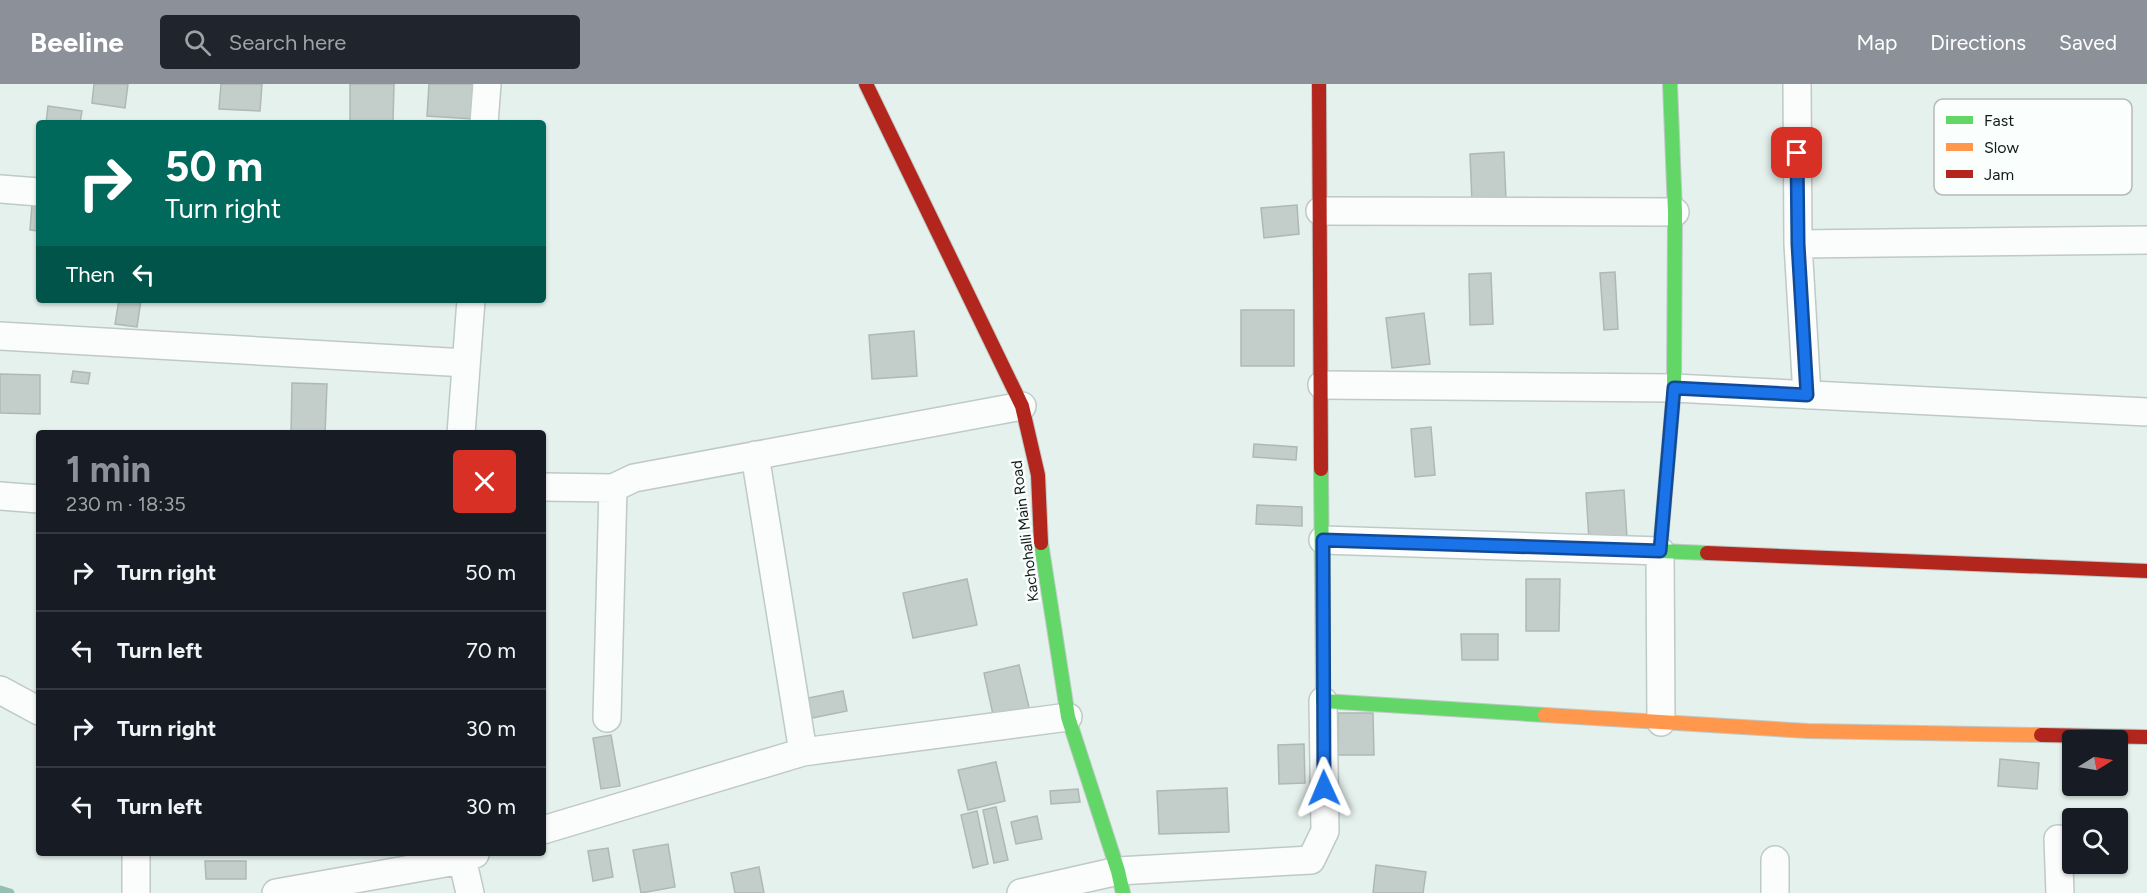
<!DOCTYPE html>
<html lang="en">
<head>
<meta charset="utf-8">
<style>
	:root { --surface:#171b24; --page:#20242c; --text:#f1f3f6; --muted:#9ea1a6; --line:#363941; --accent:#8c9099 }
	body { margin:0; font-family:Figtree,sans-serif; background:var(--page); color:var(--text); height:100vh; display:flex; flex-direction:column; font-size:22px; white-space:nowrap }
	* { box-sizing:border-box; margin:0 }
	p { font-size:20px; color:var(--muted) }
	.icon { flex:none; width:33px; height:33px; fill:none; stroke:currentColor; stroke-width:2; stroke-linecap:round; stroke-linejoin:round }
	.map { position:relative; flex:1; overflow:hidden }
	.side { position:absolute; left:36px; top:346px; width:510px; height:426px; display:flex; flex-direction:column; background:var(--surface); border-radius:6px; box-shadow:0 2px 4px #0004 }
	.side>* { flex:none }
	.hud { position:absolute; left:36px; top:36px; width:510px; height:183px; border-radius:6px; box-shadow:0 2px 4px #0004; background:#00695c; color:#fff; overflow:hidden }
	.needle { width:39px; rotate:79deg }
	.controls { position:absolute; left:2062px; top:646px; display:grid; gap:12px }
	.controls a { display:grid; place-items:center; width:66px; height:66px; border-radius:6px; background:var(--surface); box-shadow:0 2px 4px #0004; font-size:30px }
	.pin { position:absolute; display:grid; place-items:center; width:51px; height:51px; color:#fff; margin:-26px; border-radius:12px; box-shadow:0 3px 9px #0006 }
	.me { position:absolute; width:66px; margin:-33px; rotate:359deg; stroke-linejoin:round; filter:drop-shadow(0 0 4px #0008) }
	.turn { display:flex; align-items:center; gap:21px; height:126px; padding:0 30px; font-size:27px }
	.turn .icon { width:78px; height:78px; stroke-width:2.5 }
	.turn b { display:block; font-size:42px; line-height:51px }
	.then { display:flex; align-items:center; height:57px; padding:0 30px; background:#0003; gap:12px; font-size:22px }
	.round { display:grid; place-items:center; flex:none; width:63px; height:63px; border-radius:6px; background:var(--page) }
	.head { display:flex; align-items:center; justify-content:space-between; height:102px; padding:0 30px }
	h1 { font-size:36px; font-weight:700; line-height:45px; color:var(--accent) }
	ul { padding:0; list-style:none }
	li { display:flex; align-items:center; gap:18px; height:78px; padding:0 30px; border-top:2px solid var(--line) }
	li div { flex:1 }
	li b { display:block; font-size:22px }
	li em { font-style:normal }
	header { display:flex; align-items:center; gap:36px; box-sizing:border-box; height:84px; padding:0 30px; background:var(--accent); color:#fff }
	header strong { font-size:28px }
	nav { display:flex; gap:33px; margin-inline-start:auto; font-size:21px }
	.search { width:420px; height:54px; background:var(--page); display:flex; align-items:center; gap:15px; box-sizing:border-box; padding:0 21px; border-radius:6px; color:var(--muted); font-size:22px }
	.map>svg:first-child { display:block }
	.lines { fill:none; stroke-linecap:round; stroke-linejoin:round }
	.stream { stroke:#96bfb3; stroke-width:9 }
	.building { fill:#c3cdca; stroke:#afb8b5; stroke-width:1.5 }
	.street-casing { stroke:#bfc9c5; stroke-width:30 }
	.fast-casing { stroke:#bfc9c5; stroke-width:16 }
	.slow-casing { stroke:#bfc9c5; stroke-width:16 }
	.jam-casing { stroke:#bfc9c5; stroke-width:16 }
	.street { stroke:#fbfdfc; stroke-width:27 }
	.fast { stroke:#63d668; stroke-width:14 }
	.slow { stroke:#ff974d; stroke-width:14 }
	.jam { stroke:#b3261e; stroke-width:14 }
	.route-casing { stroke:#114b97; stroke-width:15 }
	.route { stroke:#1a73e8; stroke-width:10 }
	.labels { text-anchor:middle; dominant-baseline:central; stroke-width:5; stroke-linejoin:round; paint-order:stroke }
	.street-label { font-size:15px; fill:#131b19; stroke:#fafffd }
	.key { fill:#fafffd; stroke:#b5bbb9; stroke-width:1.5 }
	.key-label { font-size:16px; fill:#131b19 }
</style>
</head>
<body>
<header>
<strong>Beeline</strong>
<div class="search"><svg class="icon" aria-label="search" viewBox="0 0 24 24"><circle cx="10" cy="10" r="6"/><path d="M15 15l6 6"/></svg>Search here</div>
<nav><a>Map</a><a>Directions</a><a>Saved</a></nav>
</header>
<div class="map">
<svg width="2147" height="809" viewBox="0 0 2147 809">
	<rect width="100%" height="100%" fill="#e5f1ed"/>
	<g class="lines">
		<path class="stream" d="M0,806L10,809"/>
	</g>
	<path class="building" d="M94,0H128L125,24L92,19Z
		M221,0H262L260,27L219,25Z
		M350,0H394L393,39L350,38Z
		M429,0H475L473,35L427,32Z
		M48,22L82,27L80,39H46Z
		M1504,68L1506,117L1472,119L1470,70Z
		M32,120L39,121V147L30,146Z
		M1297,121L1299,150L1264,154L1261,124Z
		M1615,188L1618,245L1604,246L1600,189Z
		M1491,189L1493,240L1470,241L1469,190Z
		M119,216H141L137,243L115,240Z
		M1241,226H1294V282H1241Z
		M1424,229L1430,280L1392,284L1386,234Z
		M914,247L917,292L872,295L869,251Z
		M73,287L90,289L88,300L71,298Z
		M0,290L40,291V330L0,329Z
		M292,299L327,300L325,350H291Z
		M1431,343L1435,391L1415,393L1411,345Z
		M1254,360L1297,363L1296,376L1253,373Z
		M1624,406L1627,454L1589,456L1586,409Z
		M1257,421L1302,423V442L1256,440Z
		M967,495L977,541L913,554L903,509Z
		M1526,495H1560L1559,547H1526Z
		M1461,550H1498V576H1462Z
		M1019,581L1031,632L995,640L984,589Z
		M843,607L847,627L812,634L808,614Z
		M1338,629H1373L1374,671H1338Z
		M611,651L620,702L601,705L593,654Z
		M1304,660L1305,699L1279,700L1278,661Z
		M2000,675L2039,679L2037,705L1998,702Z
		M996,678L1005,717L968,726L958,686Z
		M1227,704L1229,748L1159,750L1157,707Z
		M1078,705L1080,718L1051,720L1050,707Z
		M996,723L1008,776L994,779L983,726Z
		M977,727L988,780L973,784L961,731Z
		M1037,732L1042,755L1016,760L1011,738Z
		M668,760L675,803L641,809L633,766Z
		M608,764L613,793L593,797L588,767Z
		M205,777H246V795H206Z
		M1376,781L1426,788L1423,809H1373Z
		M759,783L764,809H735L731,789Z"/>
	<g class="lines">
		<g class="street-casing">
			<path id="street" d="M1797,0L1798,160L2147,156
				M484,39L487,0
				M0,105L39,108
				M1320,127L1675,128
				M1798,160L1807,311
				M0,252L466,279
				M1322,301L1674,304L2147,328
				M461,350L471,216
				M755,371L803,668
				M543,403L613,404L634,394L1022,322
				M0,412L39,415
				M1323,456L1660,467L1661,638
				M0,606L39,627
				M607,634L613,404
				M543,746L803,668L1068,633
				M2058,755L2060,809
				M136,770V809
				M461,770L470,809
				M1775,776V809
				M276,809L462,776L475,770
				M1021,809L1118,787L1311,776L1325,747L1323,617"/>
		</g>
		<g class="fast-casing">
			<path id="fast" d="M1670,0L1675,128L1674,304L1660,467L1707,469
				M1321,385L1323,617L1545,631
				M1041,459L1068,633L1118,787L1123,809"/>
		</g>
		<g class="slow-casing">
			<path id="slow" d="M1545,631L1808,647L2041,651"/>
		</g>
		<g class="jam-casing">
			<path id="jam" d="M866,0L1022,322L1038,391L1041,459
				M1319,0L1321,385
				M1707,469L2147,487
				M2041,651L2147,653"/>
		</g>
		<use href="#street" class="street"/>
		<use href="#fast" class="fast"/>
		<use href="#slow" class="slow"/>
		<use href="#jam" class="jam"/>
	</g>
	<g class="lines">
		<g class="route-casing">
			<path id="route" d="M1324,704L1323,456L1660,467L1674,304L1807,311L1798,160L1797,69"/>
		</g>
		<use href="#route" class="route"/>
	</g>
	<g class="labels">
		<g class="street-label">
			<text transform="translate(1025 447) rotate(-97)">Kachohalli Main Road</text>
		</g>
	</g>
	<rect x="1934" y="15" width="198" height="96" rx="9" class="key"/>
	<rect x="1946" y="32" width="27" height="8" fill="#63d668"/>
	<rect x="1946" y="59" width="27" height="8" fill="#ff974d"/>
	<rect x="1946" y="86" width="27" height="8" fill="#b3261e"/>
	<g class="key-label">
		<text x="1984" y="42">Fast</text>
		<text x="1984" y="69">Slow</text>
		<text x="1984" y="96">Jam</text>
	</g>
</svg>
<div class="controls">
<a><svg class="needle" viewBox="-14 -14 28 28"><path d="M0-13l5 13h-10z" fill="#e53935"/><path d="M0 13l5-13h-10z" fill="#9ea1a6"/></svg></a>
<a><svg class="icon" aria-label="search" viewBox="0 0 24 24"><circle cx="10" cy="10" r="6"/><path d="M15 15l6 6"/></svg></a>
</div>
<div class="pin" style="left:1797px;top:69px;background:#d93025"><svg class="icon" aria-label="arrive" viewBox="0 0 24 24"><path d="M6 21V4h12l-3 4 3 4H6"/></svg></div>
<svg class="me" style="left:1324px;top:704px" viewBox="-20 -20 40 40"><path d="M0-17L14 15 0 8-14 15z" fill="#1a73e8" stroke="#fff" stroke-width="4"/></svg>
<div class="hud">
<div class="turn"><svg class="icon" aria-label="right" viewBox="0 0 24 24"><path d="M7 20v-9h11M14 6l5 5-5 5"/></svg><div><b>50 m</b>Turn right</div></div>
<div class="then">Then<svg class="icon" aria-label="left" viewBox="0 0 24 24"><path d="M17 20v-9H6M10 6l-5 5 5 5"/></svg></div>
</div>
<section class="side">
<div class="head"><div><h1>1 min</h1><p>230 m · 18:35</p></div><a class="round" style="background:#d93025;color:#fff"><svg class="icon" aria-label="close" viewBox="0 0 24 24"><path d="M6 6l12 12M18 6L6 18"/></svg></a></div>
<ul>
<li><svg class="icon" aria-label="right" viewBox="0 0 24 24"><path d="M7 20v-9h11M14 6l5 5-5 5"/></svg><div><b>Turn right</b></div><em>50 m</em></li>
<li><svg class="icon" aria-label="left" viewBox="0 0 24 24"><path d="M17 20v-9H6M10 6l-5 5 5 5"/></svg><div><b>Turn left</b></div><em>70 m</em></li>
<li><svg class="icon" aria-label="right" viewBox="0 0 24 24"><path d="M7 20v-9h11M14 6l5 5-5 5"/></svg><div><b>Turn right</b></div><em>30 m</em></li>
<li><svg class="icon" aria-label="left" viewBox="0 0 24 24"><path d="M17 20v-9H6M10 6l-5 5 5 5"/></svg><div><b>Turn left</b></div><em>30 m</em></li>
</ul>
</section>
</div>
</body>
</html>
